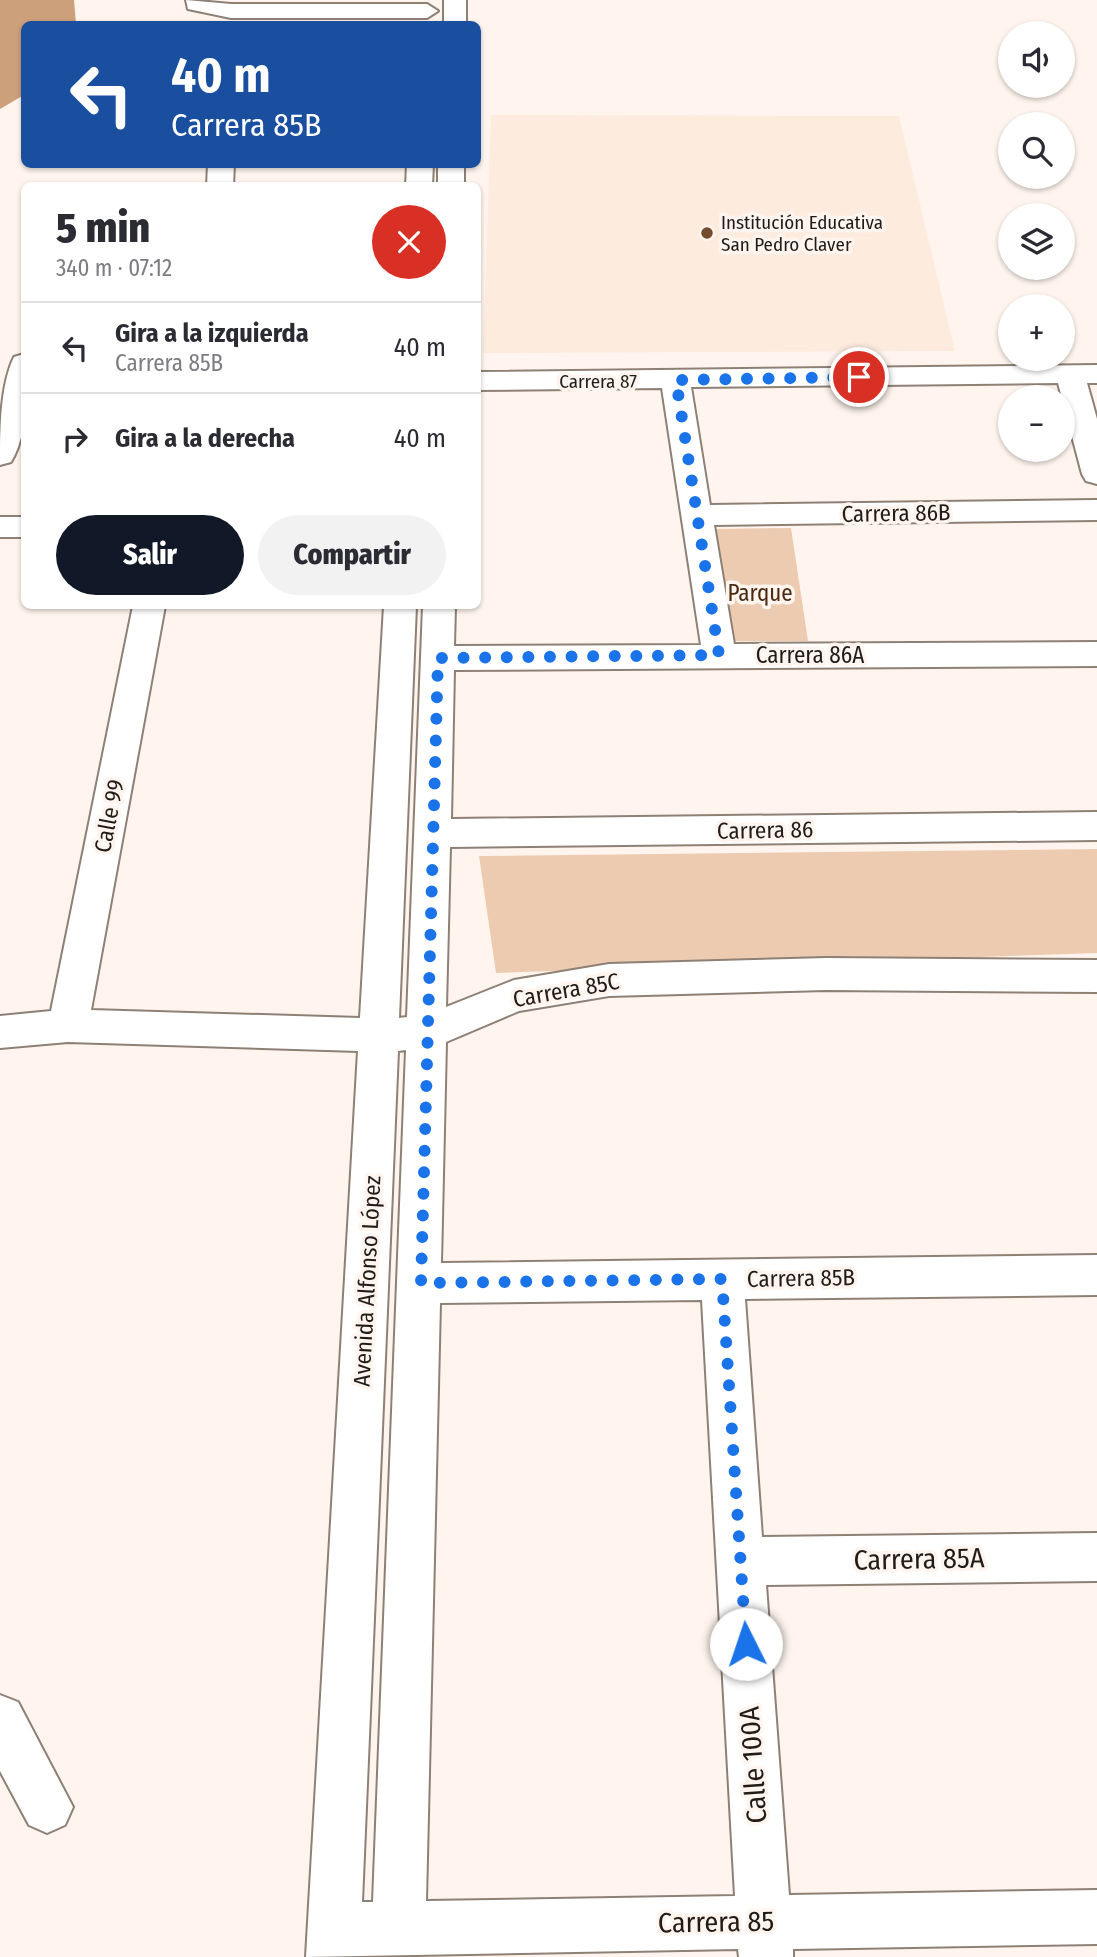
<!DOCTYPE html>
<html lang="es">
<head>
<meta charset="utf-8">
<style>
	:root { --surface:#fff; --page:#f2f2f3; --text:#2b2b33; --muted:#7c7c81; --line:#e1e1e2; --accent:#111827 }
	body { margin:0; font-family:"Fira Sans Condensed",sans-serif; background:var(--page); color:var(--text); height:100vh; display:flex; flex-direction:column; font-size:26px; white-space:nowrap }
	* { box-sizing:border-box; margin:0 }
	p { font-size:23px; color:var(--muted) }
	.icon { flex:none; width:38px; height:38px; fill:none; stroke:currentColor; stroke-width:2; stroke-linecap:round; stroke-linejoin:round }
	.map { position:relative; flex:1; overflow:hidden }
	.side { position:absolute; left:21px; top:182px; width:460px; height:427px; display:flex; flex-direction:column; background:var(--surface); border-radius:10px; box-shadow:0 2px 5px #0004 }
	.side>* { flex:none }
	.banner { position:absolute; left:21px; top:21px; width:460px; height:147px; border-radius:10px; box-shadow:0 2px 5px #0004; background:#1a4fa0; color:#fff; overflow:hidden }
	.controls { position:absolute; left:998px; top:21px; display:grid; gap:14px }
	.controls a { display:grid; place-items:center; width:77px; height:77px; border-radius:50%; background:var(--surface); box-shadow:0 2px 5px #0004; font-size:35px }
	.pin { position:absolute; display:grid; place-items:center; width:60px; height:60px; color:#fff; margin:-30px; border:4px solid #fff; border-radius:50%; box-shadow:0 2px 7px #0007 }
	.me { position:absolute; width:77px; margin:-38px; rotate:356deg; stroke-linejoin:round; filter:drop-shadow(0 0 5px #0008) }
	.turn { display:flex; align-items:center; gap:24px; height:147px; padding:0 35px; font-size:32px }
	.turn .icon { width:91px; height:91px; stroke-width:2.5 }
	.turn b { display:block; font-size:49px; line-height:60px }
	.round { display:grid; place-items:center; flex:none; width:74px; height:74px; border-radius:37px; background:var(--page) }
	.head { display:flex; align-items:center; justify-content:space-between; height:119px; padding:0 35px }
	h1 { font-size:42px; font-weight:800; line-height:52px }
	.button { display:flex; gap:14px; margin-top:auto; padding:14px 35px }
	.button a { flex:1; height:80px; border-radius:42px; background:var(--accent); color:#fff; font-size:28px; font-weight:800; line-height:80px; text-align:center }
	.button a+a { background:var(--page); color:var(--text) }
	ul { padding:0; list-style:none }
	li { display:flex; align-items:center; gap:21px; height:91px; padding:0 35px; border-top:2px solid var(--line) }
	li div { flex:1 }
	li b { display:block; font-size:26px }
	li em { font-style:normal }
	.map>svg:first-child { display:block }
	.built { fill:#fdebde }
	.green { fill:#edcbb1 }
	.water { fill:#cda07c }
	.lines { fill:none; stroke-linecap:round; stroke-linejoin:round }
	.river { fill:#cda07c; fill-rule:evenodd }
	.minor-casing { stroke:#8e8075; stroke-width:4 }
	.minor { fill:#fff; fill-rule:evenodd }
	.route { stroke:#1a73e8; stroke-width:12; stroke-dasharray:0 21.6 }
	.poi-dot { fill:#734c2a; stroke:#fff5ee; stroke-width:2.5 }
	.labels { text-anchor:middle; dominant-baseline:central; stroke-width:7; stroke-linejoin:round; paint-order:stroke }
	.far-poi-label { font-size:19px; fill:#221c18; stroke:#fff5ee; text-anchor:start }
	.far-street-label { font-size:19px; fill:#221c18; stroke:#fff5ee }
	.street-label { font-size:23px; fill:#221c18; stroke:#fff5ee }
	.park-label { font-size:23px; fill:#4a2b0f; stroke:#fff5ee }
	.near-street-label { font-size:28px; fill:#221c18; stroke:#fff5ee }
</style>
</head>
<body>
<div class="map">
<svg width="1097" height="1957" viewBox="0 0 1097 1957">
	<rect width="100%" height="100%" fill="#fff5ee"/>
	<path class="built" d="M491,115L899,116L955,351L483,353Z"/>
	<path class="green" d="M791,528L808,641H723L713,529Z
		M1097,849V953L496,973L479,856Z"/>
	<path class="water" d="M0,0H29L37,24H24V95L0,109Z"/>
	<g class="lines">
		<path class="river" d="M24,0H74L76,24H25Z"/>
		<g class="minor-casing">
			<path id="minor" d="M186,0L231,4H427L438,11L427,18H231L188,9Z
				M444,0H466V24H444Z
				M208,164H234L233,186H207Z
				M407,164H433L432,186H406Z
				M438,164H464V186H438Z
				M24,354C27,386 29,433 11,462L0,465C0,431 0,386 14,357Z
				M1097,365V383H1087L1097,419V484L1086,481L1082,474L1058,383L691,387L710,505L1097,500V520L714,525L734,644L1097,642V666L454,670L451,819L1097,812V840L450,847L446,1007L514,980L609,964L826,958L1097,960V992L826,990L609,996L519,1011L446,1042L441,1263L1097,1255V1295L745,1299L762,1537L1097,1533V1581L766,1585L789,1895L1097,1890V1944L793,1949V1957H739L738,1949L306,1957L358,1051L68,1042L0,1048V1016L51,1011L133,606H165L91,1010L360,1018L384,606H416L399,1018L407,1017L423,606H455L454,646L701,645L662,388L478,390V372ZM406,1050L373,1902H362L398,1051ZM702,1300L735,1896L426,1901L440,1303Z
				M0,517H24V537H0Z
				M0,1695L18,1702L73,1807L65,1825L47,1833L29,1825L0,1771Z"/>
		</g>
		<use href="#minor" class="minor"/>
	</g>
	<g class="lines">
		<path class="route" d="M746,1644L722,1279L421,1283L438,658L719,655L676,380L859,377"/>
	</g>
	<circle class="poi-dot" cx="707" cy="233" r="7"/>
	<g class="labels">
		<g class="far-poi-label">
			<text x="721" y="222">Institución Educativa<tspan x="721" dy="22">San Pedro Claver</tspan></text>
		</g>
		<g class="far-street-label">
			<text x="598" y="381">Carrera 87</text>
		</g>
		<g class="street-label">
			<text transform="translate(896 513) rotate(-1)">Carrera 86B</text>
			<text x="810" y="655">Carrera 86A</text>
			<text transform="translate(109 816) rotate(-79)">Calle 99</text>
			<text transform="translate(765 830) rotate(-1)">Carrera 86</text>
			<text transform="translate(566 990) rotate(-10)">Carrera 85C</text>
			<text transform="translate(801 1278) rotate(-1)">Carrera 85B</text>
			<text transform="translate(367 1281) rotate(-87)">Avenida Alfonso López</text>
		</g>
		<g class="park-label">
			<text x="760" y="593">Parque</text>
		</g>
		<g class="near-street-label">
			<text transform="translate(919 1559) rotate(-1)">Carrera 85A</text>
			<text transform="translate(753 1765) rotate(-94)">Calle 100A</text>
			<text transform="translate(716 1922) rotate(-1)">Carrera 85</text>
		</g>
	</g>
</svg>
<div class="controls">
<a><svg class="icon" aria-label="sound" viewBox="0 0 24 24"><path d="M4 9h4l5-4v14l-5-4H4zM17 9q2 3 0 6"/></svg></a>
<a><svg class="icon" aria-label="search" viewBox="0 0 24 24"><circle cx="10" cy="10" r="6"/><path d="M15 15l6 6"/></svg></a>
<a><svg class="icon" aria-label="layers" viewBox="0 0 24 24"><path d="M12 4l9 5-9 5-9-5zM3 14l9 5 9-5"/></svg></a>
<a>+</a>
<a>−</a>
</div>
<div class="pin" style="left:859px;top:377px;background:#d93025"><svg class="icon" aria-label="arrive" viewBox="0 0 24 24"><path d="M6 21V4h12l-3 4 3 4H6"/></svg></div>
<svg class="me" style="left:746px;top:1644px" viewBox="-20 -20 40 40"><circle r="19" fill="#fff"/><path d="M0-13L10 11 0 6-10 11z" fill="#1a73e8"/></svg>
<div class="banner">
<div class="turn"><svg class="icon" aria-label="left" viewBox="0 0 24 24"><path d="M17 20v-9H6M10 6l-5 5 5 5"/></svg><div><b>40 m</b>Carrera 85B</div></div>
</div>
<section class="side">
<div class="head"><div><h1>5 min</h1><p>340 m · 07:12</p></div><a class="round" style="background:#d93025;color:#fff"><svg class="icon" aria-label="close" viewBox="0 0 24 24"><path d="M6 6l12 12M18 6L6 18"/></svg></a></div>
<ul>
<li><svg class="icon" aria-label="left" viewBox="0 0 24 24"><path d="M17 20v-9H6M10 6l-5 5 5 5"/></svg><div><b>Gira a la izquierda</b><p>Carrera 85B</p></div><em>40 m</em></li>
<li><svg class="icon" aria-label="right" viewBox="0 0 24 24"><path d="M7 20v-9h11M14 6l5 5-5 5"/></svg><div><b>Gira a la derecha</b></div><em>40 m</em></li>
</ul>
<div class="button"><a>Salir</a><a>Compartir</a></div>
</section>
</div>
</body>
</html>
